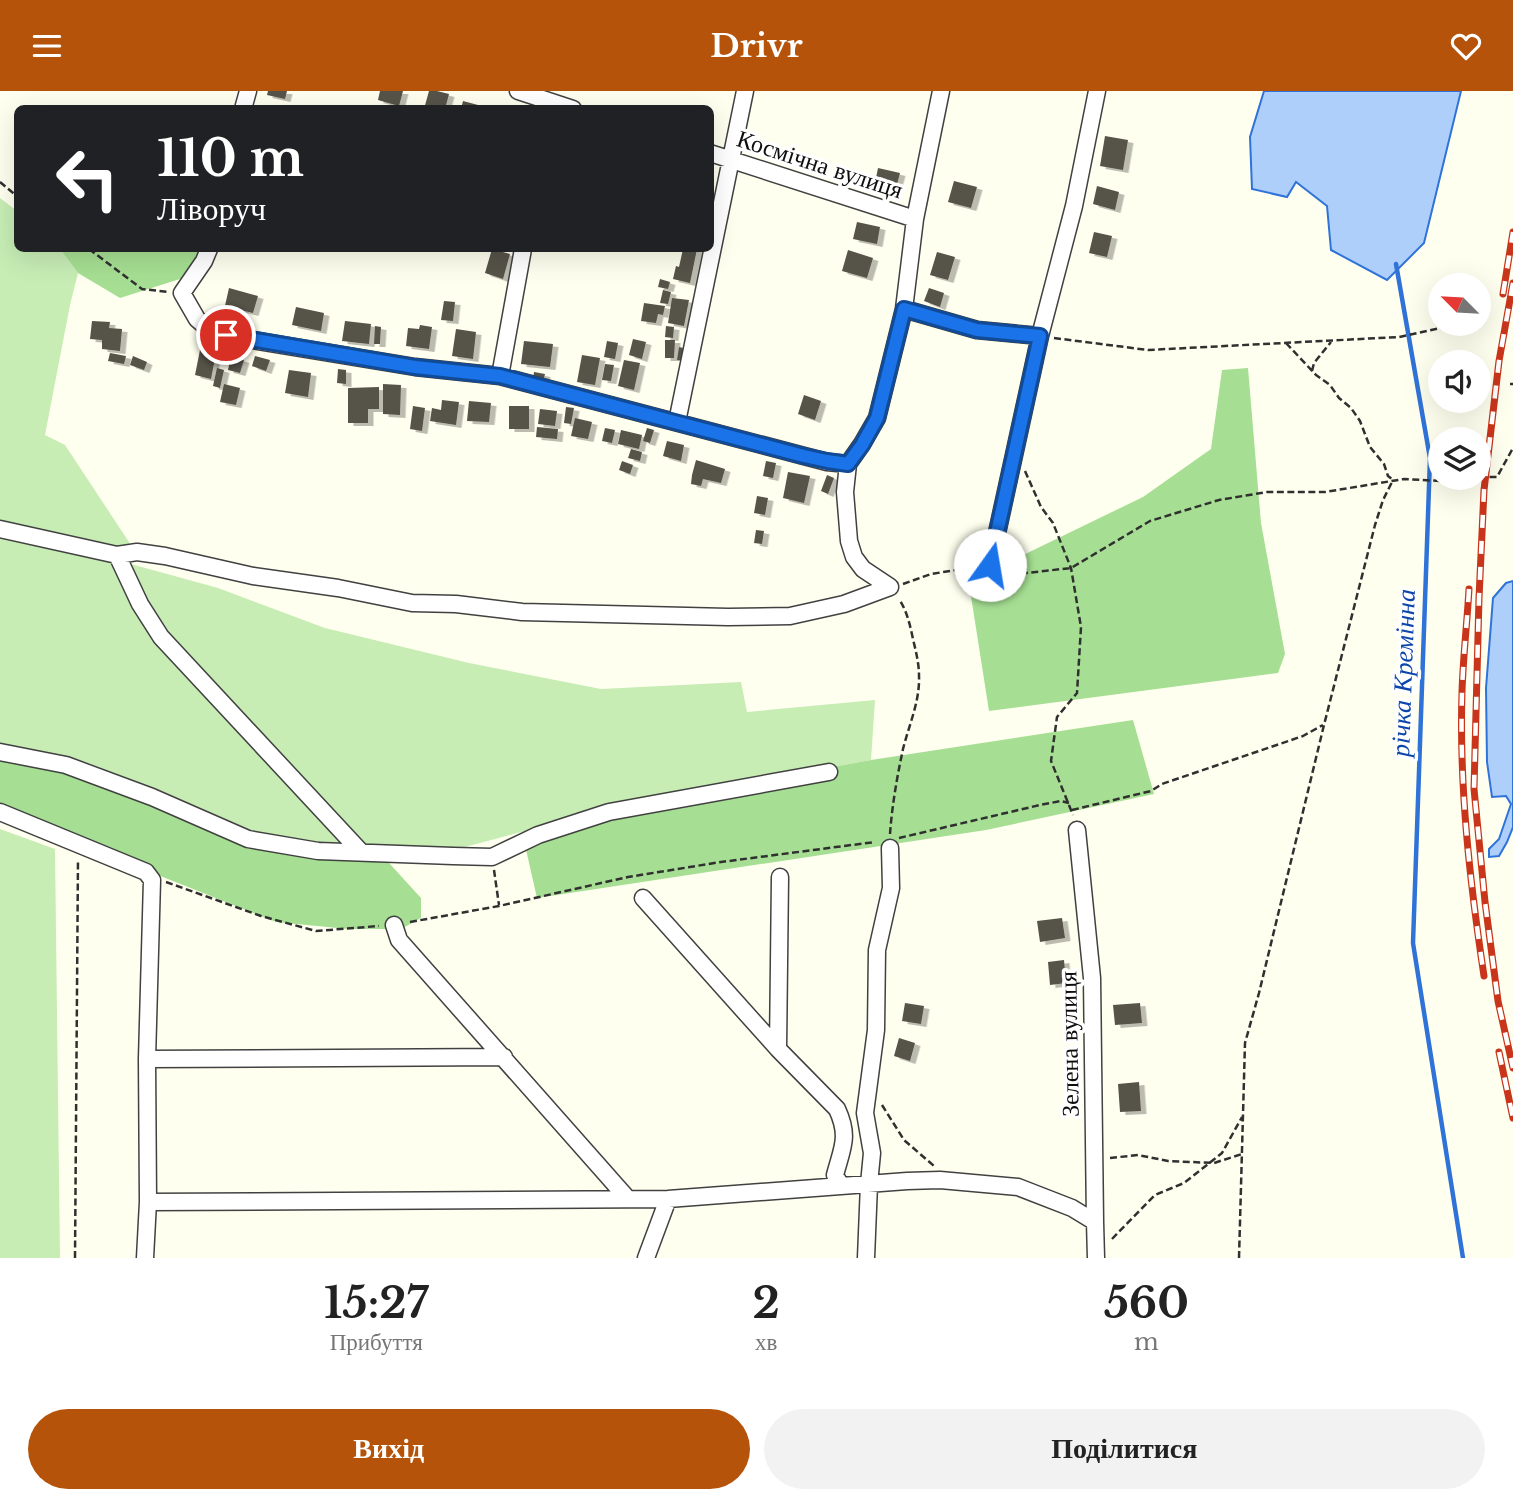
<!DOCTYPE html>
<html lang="uk">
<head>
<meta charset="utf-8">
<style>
	:root { --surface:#fff; --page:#f2f2f2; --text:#222; --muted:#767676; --accent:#b45309 }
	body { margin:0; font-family:"Libre Baskerville",serif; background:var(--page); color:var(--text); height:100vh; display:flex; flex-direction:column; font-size:26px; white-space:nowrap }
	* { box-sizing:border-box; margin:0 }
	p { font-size:23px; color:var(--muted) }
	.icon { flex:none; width:38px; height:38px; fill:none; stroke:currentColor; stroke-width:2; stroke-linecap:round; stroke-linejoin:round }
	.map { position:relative; height:1167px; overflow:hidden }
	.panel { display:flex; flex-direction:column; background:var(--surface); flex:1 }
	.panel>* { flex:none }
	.top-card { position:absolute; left:14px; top:14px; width:700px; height:147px; border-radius:10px; box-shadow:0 7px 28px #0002; background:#202124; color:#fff; overflow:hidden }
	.needle { width:46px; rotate:294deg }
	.buttons { position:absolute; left:1428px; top:182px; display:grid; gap:14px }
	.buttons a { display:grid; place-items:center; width:63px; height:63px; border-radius:50%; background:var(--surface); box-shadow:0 7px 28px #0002; font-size:35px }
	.pin { position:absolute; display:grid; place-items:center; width:60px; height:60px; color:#fff; margin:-30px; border:4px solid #fff; border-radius:50%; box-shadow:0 2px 7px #0007 }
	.me { position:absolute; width:77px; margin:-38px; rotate:13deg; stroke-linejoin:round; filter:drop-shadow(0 0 5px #0008) }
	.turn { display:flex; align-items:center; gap:24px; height:147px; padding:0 28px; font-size:32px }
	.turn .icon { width:91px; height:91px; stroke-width:2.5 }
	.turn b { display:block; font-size:49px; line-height:60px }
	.eta { display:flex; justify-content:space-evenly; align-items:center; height:119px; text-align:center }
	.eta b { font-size:42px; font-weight:800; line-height:49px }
	.primary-button { display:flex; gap:14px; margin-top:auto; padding:14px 28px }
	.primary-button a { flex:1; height:80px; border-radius:42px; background:var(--accent); color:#fff; font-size:28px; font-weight:800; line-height:80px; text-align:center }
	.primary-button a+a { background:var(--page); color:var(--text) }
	header { display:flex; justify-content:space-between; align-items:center; height:91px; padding:0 28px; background:var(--accent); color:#fff; font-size:32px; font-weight:800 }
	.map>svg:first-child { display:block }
	.green { fill:#c7edb5 }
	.forest { fill:#a6df93 }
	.water { fill:#afcffb; stroke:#3073d8; stroke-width:2 }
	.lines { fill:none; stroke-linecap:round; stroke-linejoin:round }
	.stream { stroke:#3073d8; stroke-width:4.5 }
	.building { fill:#575249; filter:url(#shadow) }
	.street-casing { stroke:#414141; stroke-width:19 }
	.path { stroke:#303030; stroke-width:2.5; stroke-dasharray:7 3.5; stroke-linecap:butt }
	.street { stroke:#fff; stroke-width:16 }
	.rail-casing { stroke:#c9351b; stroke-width:7 }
	.rail { stroke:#fff; stroke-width:4.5; stroke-dasharray:13; stroke-linecap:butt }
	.route-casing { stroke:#114b97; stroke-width:18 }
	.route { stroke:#1a73e8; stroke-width:12 }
	.labels { text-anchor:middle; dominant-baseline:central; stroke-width:7; stroke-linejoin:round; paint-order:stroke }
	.street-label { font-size:24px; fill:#0e0e0e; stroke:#fff }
	.water-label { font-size:26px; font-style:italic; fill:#0d46aa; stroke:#fff }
</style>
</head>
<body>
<header><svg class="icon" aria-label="menu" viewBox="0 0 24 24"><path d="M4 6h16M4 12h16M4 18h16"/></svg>Drivr<svg class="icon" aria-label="heart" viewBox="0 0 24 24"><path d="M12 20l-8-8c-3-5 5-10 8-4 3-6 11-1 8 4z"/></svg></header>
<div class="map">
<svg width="1513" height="1167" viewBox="0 0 1513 1167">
	<defs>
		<filter id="shadow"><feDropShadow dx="5.5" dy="3" stdDeviation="0" flood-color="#0004"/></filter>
	</defs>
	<rect width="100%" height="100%" fill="#ffffef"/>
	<path class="green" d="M0,107L17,120L18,158H60L78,182L70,214L45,344L65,354L129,451L131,473L218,497L325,537L469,572L601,598L741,591L747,621L875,609L871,669L627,713L461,757L330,763L237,747L0,662Z
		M0,738L55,758L60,1167H0Z"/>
	<path class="forest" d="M60,158H204L180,188L120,207L78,182Z
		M1248,277L1261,432L1285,563L1278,582L989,620L970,499L988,481L1143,406L1211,358L1222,279Z
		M1133,629L1154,703L986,739L537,807L522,741L627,713L871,669Z
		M0,662L131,696L237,747L379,761L421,807V827L401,838H348L276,831L22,730L0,723Z"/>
	<path class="water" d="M1264,0H1461L1424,152L1387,189L1331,159L1327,115L1296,91L1287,106L1252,98L1250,46Z
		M1513,490V736L1507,751L1499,765L1489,766V758L1499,748L1511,713L1506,705L1492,706L1487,671L1486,597L1493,507L1506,492Z"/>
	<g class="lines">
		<path class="stream" d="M1396,173L1430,367L1413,852L1463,1167"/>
	</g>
	<path class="building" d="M268,0H287L285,8L267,4Z
		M380,0H403L399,15L378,9Z
		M429,0H437L449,3L445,18H424Z
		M463,10L478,14L477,18H461Z
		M1105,45L1128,49L1123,79L1100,75Z
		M878,77L900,82L896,97L875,92Z
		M954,90L977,96L971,117L948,111Z
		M1097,95L1119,101L1115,119L1093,113Z
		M857,131L880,136L877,153L853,148Z
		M1094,141L1112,145L1107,166L1089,162Z
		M492,158L510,163L503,188L485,182Z
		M683,158H697L690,192L673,188L676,175L679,176Z
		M848,159L873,167L867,187L842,180Z
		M937,161L955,166L948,189L930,184Z
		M660,188L670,191L668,198L658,196Z
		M229,197L258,205L253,222L236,218L233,231L222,228Z
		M929,197L944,202L940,216L924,210Z
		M663,199L671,201L668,213L660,212Z
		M672,207L689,209L684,235L668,232Z
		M444,210L455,211L453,230L441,229Z
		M644,212L665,215L663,224L658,223L656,232L641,230Z
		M296,216L324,222L321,240L292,234Z
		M92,230L110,231L109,237L122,238L120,260L102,258V249L90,248Z
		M345,230L371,233L369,253L342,250Z
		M420,234L432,236L429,258L406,255L408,237L419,238Z
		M375,235L381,236L380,253H374Z
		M666,235L674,236L673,247L665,246Z
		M456,238L476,241L473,268L452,265Z
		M633,248L646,251L642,268L629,264Z
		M665,249H675L674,267H665Z
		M524,250L553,253L550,276L521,273Z
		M607,250L618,252L615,268L604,266Z
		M201,254L217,257L211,288L195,284Z
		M679,256L687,258L684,270L677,269Z
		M110,262L126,265L124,273L108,270Z
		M582,264L600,267L595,294L577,291Z
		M133,265L147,271L144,279L130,274Z
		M231,265L244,269L240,282L228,279Z
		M255,265L270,269L266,280L252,275Z
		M624,269L640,272L634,299L618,295Z
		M605,273L614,274L611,290L602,289Z
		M217,277L224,279L220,297L213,295Z
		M338,278L346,279V293L337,292Z
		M289,279L311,282L308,306L285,302Z
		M534,281L545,283L543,291L533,288Z
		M224,293L240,297L236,314L220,311Z
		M383,293L401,294L400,324L383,323Z
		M379,296V318H368V332H348V297Z
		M804,304L821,310L815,329L798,323Z
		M442,309L459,311L456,334L430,330L432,317L441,319Z
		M469,310L491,312L489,331L467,330Z
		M413,315L425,317L422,340L410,338Z
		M509,315H529V338H509Z
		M566,316L574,317L571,333L564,332Z
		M540,318L557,320L555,335L538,333Z
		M575,327L592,331L588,348L571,345Z
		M537,336L558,338L557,348L536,346Z
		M605,337L615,339L612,352L602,350Z
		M647,337L654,339L650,352L643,350Z
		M621,339L642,344L639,358L618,353Z
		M667,350L684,354L681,370L663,365Z
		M631,358L642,361L640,370L628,367Z
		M696,369L725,378L721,392L703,388L701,395L691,393L692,384Z
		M622,370L633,374L630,383L619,379Z
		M766,370L776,372L773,387L763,385Z
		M788,381L810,385L804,412L783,407Z
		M827,384L834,387L828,403L821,400Z
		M757,405L768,407L765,424L754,422Z
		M756,439L764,440L762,453L754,452Z
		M1062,827L1065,847L1040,851L1037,830Z
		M1064,869L1066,892L1050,894L1048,871Z
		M905,912L924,915L921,933L902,930Z
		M1140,912L1142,932L1115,934L1113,914Z
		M899,947L915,952L910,970L894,965Z
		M1139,991L1141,1020L1120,1021L1118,993Z"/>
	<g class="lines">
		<g class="street-casing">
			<path id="street" d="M518,0L573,18
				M243,18L248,0
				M710,62L915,128
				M209,158L204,170L182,202L197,228L212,241L240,247L415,276L500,285L804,365L827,371L848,373
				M904,218L977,239L1040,245
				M500,285L523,158
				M677,331L745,0
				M0,438L117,464L137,461L165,465L253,485L338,497L412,512L456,513L522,521L728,526L790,525L844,513L890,496
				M117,464L140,513L161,546L361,761
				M990,474L1040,245L1074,115L1097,0
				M890,496L863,478L854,466L849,450L845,401L848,373L862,353L877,327L904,218L915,128L941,0
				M0,661L66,674L152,706L248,748L318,760L453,765L492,766L538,744L609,721L829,681
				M0,721L146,781L152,789L147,968L148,1111L145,1167
				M1077,739L1092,887L1095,1131L1096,1167
				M643,807L778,958L837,1018C850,1046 842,1057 835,1084L841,1095
				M394,834L399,849L628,1108
				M778,958L780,786
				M147,968L504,966
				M148,1111L668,1108L907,1090L940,1089L1018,1096L1072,1117L1095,1131
				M646,1167L668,1108
				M866,1167L869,1093L872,1062L865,1022L876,939L877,859L891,797L890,757"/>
		</g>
		<path class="path" d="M0,91L18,106
			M89,158L142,198L169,201
			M1479,229H1489
			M1054,247L1148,259L1399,246L1459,233
			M1286,252L1316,284L1330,294L1339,307L1351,317L1360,330L1370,356L1384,373L1388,385L1393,389
			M1312,280L1314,272L1331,251
			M1510,293H1513
			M1025,380L1041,416L1053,432L1071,477L1081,536L1077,602L1057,626L1051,670L1073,724
			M1479,386H1497L1513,357
			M1000,485L1071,477L1150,430L1219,409L1267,401H1325L1404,388L1459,391H1465L1467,387
			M903,493L931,483L975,476
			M1072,719L1151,700L1162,693L1303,645L1323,634
			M890,743C892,715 897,686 903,658C909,634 920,610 919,585C919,572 916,561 913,548C910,534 907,520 899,508
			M899,747L1040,714L1061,710L1069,712
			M494,779L499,814
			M166,791L261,825L316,840L379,835
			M410,831L499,815L628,786L721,771L875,751
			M882,1014L904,1049L934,1075
			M1110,1067L1138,1064L1168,1070L1214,1072L1242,1063
			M1112,1148L1155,1104L1184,1092L1222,1062L1242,1026
			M75,1167L78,768
			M1239,1167L1245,952L1259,902L1324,634L1375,434L1383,409L1393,389"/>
		<use href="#street" class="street"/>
		<g class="rail-casing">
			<path id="rail" d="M1513,192L1499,270L1484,399L1479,507L1474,698L1485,811L1498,910L1513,977
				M1503,203L1513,141
				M1469,498C1467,533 1463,567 1462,601C1459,696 1470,792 1484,885
				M1499,961L1513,1027"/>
		</g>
		<use href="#rail" class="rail"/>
	</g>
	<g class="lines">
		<g class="route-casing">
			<path id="route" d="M226,244L415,276L500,285L804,365L827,370L848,373L862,354L877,327L904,218L977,239L1040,245L990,474"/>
		</g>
		<use href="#route" class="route"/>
	</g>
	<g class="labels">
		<g class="street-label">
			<text transform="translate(820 73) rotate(18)">Космічна вулиця</text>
			<text transform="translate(1069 953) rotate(-91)">Зелена вулиця</text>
		</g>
		<g class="water-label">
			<text transform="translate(1403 582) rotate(-88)">річка Кремінна</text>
		</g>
	</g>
</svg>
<div class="buttons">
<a><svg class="needle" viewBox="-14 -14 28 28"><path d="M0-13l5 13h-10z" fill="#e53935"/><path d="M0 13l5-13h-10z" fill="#767676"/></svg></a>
<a><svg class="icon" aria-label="sound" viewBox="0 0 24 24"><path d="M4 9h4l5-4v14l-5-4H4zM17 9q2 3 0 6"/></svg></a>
<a><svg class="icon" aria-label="layers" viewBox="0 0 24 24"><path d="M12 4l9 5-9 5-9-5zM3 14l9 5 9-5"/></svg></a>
</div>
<div class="pin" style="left:226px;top:244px;background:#d93025"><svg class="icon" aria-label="arrive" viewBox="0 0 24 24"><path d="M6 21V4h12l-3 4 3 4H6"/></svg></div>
<svg class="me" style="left:990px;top:474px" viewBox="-20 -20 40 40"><circle r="19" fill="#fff"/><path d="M0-13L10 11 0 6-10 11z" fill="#1a73e8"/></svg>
<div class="top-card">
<div class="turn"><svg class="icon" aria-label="left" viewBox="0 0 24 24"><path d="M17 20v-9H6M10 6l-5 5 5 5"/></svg><div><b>110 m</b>Ліворуч</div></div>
</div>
</div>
<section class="panel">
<div class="eta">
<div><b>15:27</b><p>Прибуття</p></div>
<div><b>2</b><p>хв</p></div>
<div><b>560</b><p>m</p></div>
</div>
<div class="primary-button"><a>Вихід</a><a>Поділитися</a></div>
</section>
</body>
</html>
